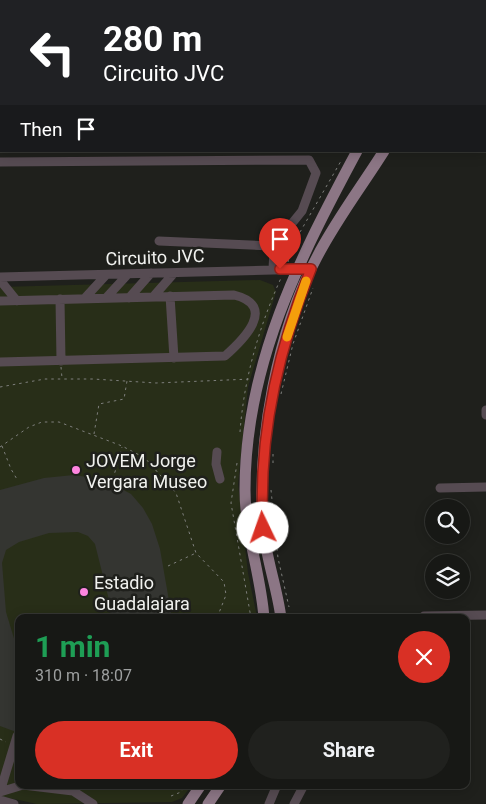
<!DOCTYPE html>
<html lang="en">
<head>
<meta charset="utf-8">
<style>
	:root { --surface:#171815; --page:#20211e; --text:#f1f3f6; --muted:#9ea0a0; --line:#363734; --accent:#d93025 }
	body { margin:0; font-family:Roboto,sans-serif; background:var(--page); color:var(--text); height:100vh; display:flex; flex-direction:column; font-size:19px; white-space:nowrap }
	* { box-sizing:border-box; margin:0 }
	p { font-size:16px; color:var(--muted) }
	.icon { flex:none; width:28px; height:28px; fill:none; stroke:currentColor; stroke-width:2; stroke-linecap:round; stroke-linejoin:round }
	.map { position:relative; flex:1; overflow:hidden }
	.details { position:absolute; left:15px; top:614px; width:455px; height:175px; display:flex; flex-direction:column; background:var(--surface); border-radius:10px; box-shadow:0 2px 12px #0003,0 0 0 1px var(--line) }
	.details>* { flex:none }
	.top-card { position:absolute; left:0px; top:0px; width:486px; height:152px; box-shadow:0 2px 12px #0003,0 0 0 1px var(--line); background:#202124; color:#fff; overflow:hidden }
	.buttons { position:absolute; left:425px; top:499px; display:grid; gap:10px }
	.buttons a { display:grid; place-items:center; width:45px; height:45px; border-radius:50%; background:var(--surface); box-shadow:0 2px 12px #0003,0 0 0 1px var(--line); font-size:25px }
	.pin { position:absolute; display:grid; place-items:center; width:42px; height:42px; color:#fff; margin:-51px -21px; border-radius:50% 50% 50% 0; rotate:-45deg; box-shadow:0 0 5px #0007 }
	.pin .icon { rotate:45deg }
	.me { position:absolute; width:55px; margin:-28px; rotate:357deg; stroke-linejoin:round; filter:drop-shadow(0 0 4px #0008) }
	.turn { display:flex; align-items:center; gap:18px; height:105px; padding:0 20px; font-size:22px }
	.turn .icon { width:65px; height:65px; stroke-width:2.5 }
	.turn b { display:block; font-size:35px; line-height:42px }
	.then { display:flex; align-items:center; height:48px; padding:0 20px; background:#0003; gap:10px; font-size:19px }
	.round { display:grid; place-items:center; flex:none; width:52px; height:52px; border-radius:26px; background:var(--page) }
	.overview { display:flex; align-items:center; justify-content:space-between; height:85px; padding:0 20px }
	h1 { font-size:30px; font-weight:700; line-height:38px; color:#1e9e55 }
	.button { display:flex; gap:10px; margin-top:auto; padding:10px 20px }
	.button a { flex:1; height:58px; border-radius:30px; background:var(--accent); color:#fff; font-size:20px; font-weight:700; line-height:58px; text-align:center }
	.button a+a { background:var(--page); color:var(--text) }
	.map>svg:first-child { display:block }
	.green { fill:#282e18 }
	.water { fill:#442d3d }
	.building { fill:#343531 }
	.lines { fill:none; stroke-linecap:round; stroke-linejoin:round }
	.path { stroke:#7e7f7c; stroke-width:1; stroke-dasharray:2.5 4; stroke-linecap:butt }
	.minor { stroke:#564b52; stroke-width:9 }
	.major { stroke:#8c7685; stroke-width:11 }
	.route-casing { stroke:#8d1f18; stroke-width:12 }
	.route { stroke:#d93025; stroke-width:9 }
	.slow { stroke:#f59e0b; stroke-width:9 }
	.poi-dot { fill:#fe85e0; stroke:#1f201c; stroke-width:2 }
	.labels { text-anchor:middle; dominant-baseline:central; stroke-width:5; stroke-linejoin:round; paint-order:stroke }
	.street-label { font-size:18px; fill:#f1f2ef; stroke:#1f201c }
	.poi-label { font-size:18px; fill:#f1f2ef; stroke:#1f201c; text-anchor:start }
</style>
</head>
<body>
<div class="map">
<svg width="486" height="804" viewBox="0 0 486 804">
	<rect width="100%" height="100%" fill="#1f201c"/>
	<path class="green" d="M260,280L273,285L276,292L248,387L238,484L248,573L257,617L19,618V785H192L182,798L172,802L37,804L0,796V287Z"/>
	<path class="water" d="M0,0L69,1H1L0,145Z"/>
	<path class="building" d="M74,475L105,480L131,494L143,508L152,524L160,549L172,618H111L108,596L95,544L88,536L78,532L49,533L19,542L6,550L2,563L6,612L19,655V733L0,726V490L44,478Z"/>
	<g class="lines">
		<path class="path" d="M426,1L427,0
			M485,16L486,14
			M288,262L292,246L341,161
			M61,367L62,378
			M0,387L45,379H93L156,383L251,379
			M281,394L293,344L313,288
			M240,432C244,378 259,327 281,278
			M94,434L99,404L124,399L127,381
			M2,446L11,469L18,481
			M0,447L29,427L42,422H59L122,446L145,458L176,493L196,553L224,582L226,595L217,618
			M237,463L231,503L251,618
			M273,463V452
			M113,479L122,447
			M271,490L278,558L289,607
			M168,566L196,553
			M0,739L6,742
			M171,796L181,792L186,785"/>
		<path class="minor" d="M0,162L309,160L316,173L302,211L276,243L274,250
			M159,241L271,246L274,250L273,269
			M0,277L311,269
			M0,280L17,301
			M170,296L174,358
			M153,297L174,273
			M106,298L128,274
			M129,298L151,273
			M60,299L61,361
			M84,299L106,275
			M0,301L234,295C278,306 243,340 225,356L0,362
			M486,410V415
			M217,452L216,464L220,479
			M440,488L486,487
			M424,616L486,615
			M23,785L73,791L93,804
			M0,792L17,736
			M0,792L23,785
			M0,800L14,804
			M269,804L277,785
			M294,804L304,785"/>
		<path class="major" d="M437,1L438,0
			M485,2L486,0
			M264,618C261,575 245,533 245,490C245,365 299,259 357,151
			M281,618C277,586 265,556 263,525C257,441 277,331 317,257C336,220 362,186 384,151
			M188,804L201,785
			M208,804L221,785"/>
	</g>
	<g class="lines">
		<g class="route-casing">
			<path id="route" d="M263,528C258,437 277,352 311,269H280"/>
		</g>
		<use href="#route" class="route"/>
		<path class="slow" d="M287,337L306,281"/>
	</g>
	<g class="poi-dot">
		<circle cx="76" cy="470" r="5"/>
		<circle cx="84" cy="592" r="5"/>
	</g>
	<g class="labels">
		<g class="street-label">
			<text transform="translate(155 257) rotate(-2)">Circuito JVC</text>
		</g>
		<g class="poi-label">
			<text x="86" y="460">JOVEM Jorge<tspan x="86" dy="21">Vergara Museo</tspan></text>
			<text x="94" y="582">Estadio<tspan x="94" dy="21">Guadalajara</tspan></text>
		</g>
	</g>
</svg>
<div class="buttons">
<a><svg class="icon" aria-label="search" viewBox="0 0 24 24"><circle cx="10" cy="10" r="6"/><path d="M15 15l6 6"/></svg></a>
<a><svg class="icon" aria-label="layers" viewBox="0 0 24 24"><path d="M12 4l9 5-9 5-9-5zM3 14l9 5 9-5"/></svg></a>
</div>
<div class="pin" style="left:280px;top:269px;background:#d93025"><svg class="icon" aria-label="arrive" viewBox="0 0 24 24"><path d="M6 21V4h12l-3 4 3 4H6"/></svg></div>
<svg class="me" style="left:263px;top:528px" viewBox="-20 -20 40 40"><circle r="19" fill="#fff"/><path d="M0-13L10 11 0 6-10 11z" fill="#d93025"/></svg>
<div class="top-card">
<div class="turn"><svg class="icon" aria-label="left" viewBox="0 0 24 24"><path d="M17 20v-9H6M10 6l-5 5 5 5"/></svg><div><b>280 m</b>Circuito JVC</div></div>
<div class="then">Then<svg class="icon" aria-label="arrive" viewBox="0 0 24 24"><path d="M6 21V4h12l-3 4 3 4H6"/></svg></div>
</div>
<section class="details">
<div class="overview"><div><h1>1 min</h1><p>310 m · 18:07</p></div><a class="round" style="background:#d93025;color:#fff"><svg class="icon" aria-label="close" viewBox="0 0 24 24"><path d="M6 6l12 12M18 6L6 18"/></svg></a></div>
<div class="button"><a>Exit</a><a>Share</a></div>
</section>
</div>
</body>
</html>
